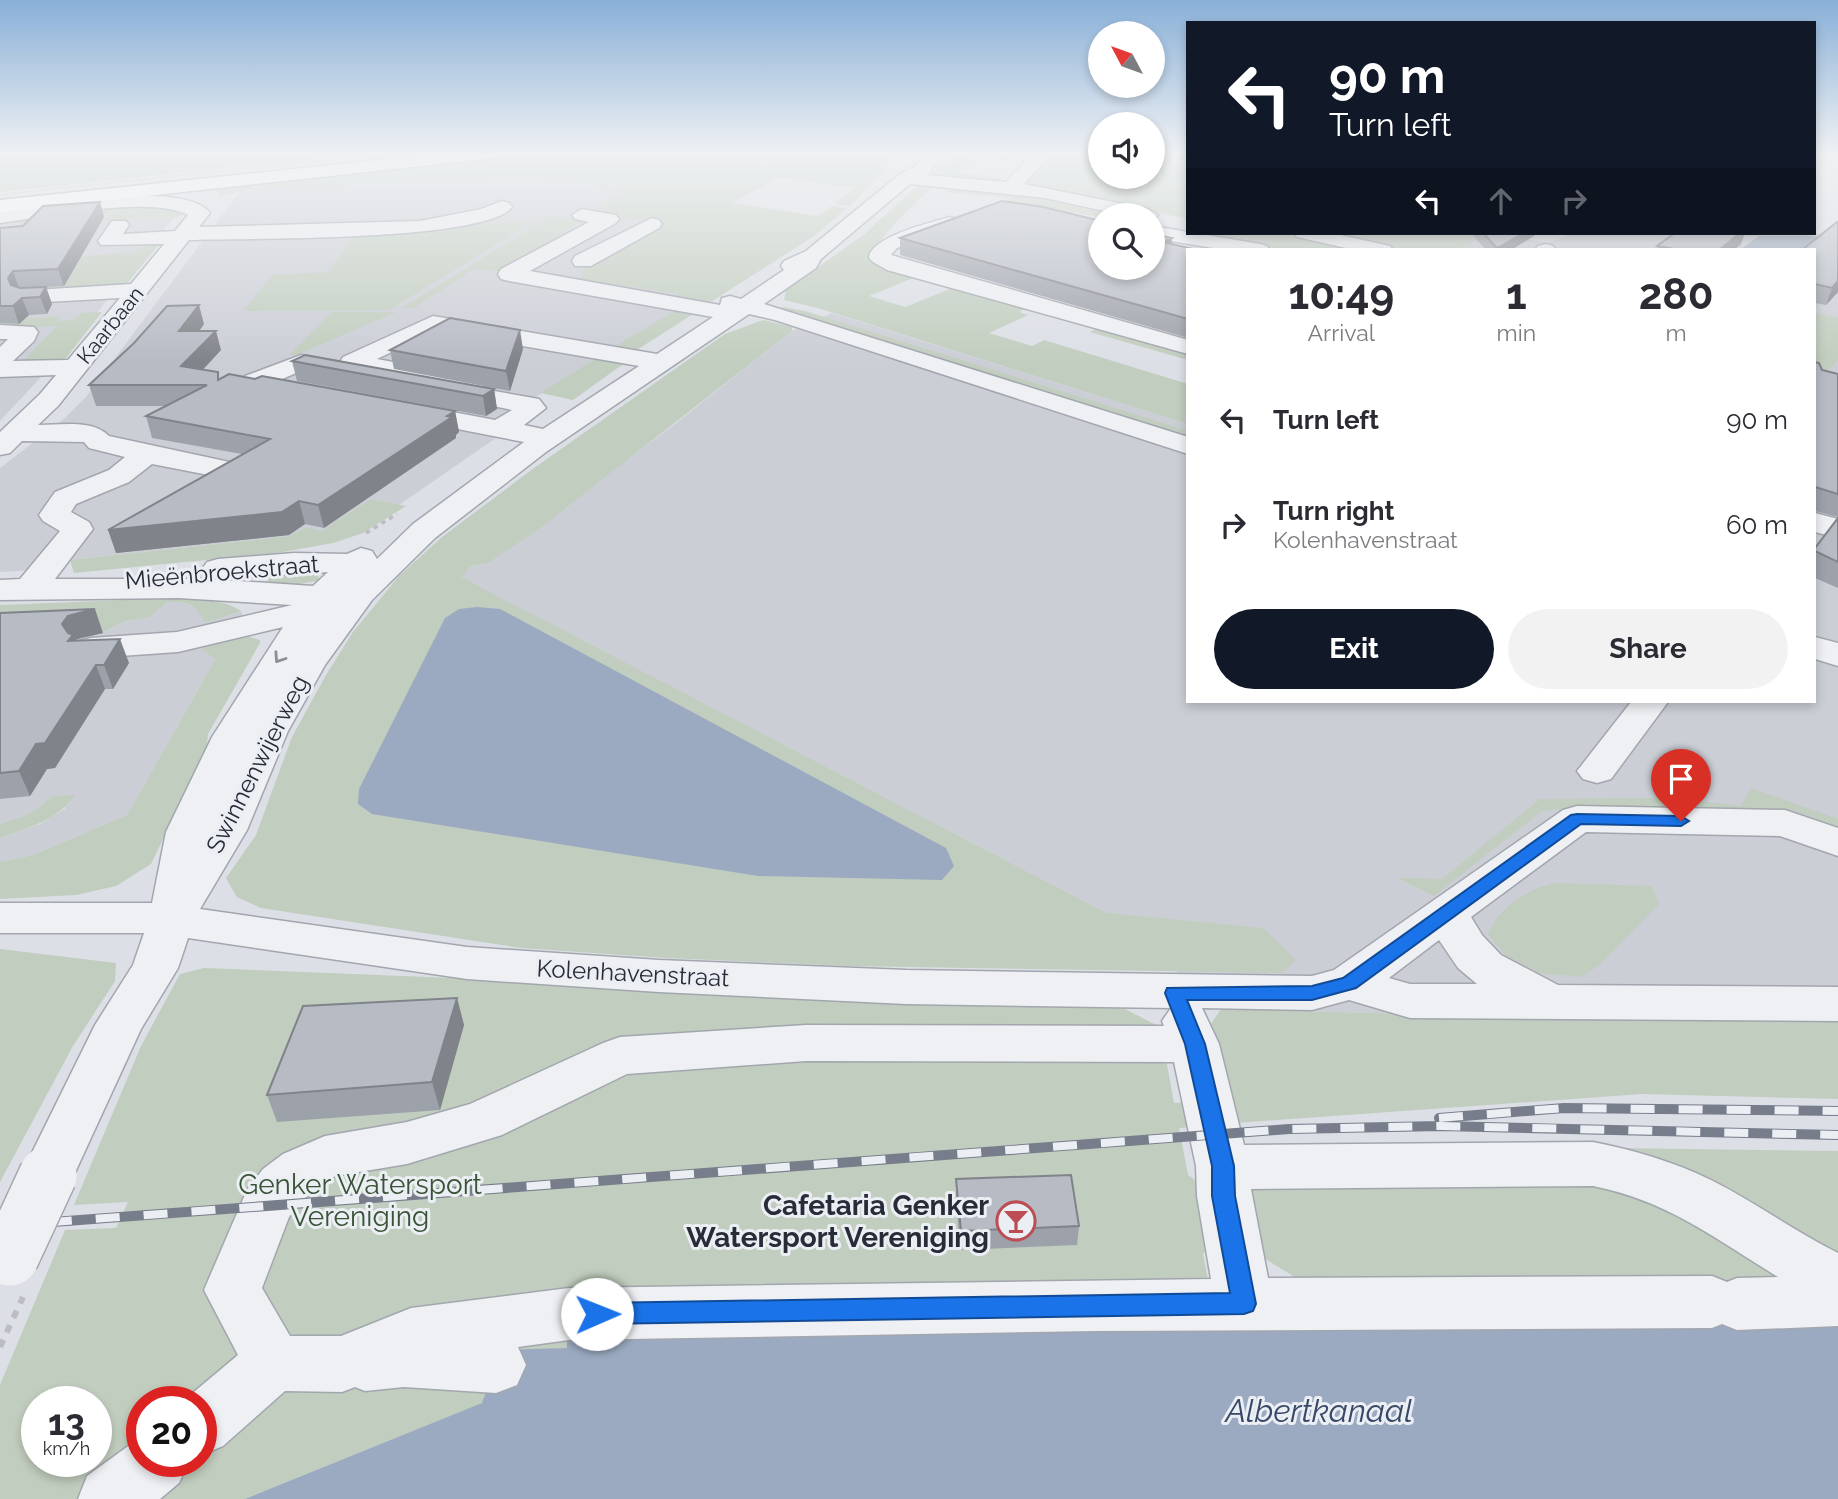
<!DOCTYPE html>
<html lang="en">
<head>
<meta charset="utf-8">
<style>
	:root { --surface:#fff; --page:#f2f2f3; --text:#2b2b33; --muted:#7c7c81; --accent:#111827 }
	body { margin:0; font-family:Raleway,sans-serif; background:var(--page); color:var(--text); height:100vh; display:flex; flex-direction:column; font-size:26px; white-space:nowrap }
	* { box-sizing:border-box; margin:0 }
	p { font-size:23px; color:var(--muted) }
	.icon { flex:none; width:38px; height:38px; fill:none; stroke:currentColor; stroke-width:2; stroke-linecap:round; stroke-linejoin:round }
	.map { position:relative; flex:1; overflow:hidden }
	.details { position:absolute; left:1186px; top:248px; width:630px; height:455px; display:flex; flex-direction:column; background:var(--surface); border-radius:0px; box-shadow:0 4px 10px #0003 }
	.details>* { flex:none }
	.top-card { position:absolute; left:1186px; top:21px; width:630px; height:214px; border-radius:0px; box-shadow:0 4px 10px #0003; background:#111827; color:#fff; overflow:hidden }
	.needle { width:46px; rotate:311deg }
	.buttons { position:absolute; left:1088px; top:21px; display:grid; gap:14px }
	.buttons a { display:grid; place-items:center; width:77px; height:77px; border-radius:50%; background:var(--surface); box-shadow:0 4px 10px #0003; font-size:35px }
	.speed { position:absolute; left:21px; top:1386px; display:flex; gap:14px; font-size:35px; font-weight:700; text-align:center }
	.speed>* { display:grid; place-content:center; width:91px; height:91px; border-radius:50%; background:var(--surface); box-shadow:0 4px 10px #0003; line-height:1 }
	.speed small { font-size:18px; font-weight:400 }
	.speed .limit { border:10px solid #d22; background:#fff; color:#111 }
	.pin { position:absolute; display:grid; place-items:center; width:60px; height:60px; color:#fff; margin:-72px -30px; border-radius:50% 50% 50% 0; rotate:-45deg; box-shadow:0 0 7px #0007 }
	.pin .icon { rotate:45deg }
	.me { position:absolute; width:77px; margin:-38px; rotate:89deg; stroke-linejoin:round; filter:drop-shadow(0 0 5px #0008) }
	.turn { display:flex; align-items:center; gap:24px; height:147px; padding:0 28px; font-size:32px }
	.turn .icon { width:91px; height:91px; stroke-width:2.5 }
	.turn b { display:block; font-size:49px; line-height:60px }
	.lanes { display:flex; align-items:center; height:66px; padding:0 28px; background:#0003; justify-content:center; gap:35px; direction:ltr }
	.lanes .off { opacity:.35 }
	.eta { display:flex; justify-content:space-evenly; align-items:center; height:119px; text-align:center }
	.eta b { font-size:42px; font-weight:700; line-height:49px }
	.cta { display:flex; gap:14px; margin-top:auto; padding:14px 28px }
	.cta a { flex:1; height:80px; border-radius:42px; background:var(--accent); color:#fff; font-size:28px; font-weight:700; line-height:80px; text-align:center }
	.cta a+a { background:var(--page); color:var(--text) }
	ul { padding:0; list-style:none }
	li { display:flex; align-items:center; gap:21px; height:105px; padding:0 28px }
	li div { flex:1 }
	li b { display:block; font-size:26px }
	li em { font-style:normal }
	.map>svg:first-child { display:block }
	.built { fill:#cbced5; fill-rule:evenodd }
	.green { fill:#c1cdbe; fill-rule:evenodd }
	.water { fill:#9baac1 }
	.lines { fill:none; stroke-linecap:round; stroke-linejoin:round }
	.minor-casing { stroke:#a2a6ae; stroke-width:3 }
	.major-casing { stroke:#9da2af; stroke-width:3 }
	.path-far2 { stroke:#bbbdc3; stroke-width:2.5; stroke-dasharray:2.5 2.5; stroke-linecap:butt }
	.path-far1 { stroke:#bbbdc3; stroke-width:3.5; stroke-dasharray:4.5 4.5; stroke-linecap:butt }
	.path { stroke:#bbbdc3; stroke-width:6; stroke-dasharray:8 8; stroke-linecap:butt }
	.minor { fill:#eef0f3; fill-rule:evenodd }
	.major { fill:#fff; fill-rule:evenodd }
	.rail-casing { stroke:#787d8c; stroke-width:10 }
	.rail { stroke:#ebeef3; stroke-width:8; stroke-dasharray:24; stroke-linecap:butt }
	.minor-bridge-casing { stroke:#a2a6ae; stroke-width:60; stroke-linecap:butt }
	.minor-bridge { stroke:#eef0f3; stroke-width:57 }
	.wall { fill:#9da1a9 }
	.shaded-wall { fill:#808389 }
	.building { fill:#b7bbc4; stroke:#808389; stroke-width:2 }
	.oneway { stroke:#8b8e96 }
	.route { fill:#1a73e8; stroke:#114b97; stroke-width:2 }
	.labels { text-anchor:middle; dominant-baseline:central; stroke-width:6; stroke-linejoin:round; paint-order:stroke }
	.far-street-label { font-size:21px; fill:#282c39; stroke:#ebeef3 }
	.street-label { font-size:24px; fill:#282c39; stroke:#ebeef3 }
	.near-park-label { font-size:28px; fill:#395337; stroke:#ebeef3 }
	.near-poi-label { font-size:28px; font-weight:bold; fill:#282c39; stroke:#ebeef3; text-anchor:end }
	.near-water-label { font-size:32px; font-style:italic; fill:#374868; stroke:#ebeef3 }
</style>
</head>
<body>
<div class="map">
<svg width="1838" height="1499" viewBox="0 0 1838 1499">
	<rect width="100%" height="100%" fill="#dcdfe5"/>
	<path class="built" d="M530,177L605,186L614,182L632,183L589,213L667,223L583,267L679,295L670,300L687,303L531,400L545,404L399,505L371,499L321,531L306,527L290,536L70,560L52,569L0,572V468L65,418L86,397L240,191L253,189ZM550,216L502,272L474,269L402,307Z
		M121,209L172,220L70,346L0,421V223Z
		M1489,233L1548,243L1574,233L1838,234V317L1815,313V250H1459Z
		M832,313L1188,424V702H1815V368L1828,371L1838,360V1020L1676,1021L1221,1009L1107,913L460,577L471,566L488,563L671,427L792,331Z
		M168,602L189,603L198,608L205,623L241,611L250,637L229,638L203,648L215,660L127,815L33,855L0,862V838L40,824L66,808L53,796L29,814L0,824V636L105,631L125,621L149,617Z"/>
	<path class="green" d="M0,153H368L0,192Z
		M386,153H398L0,195V194Z
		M539,153H886L890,164L850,206L835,204L854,188L780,177L732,203L818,216L832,206L847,208L814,236L706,305L669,300L678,294L582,279L583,267L666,224L588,214L631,183L614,182L605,186L530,177L253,189L220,196L216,190Z
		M955,153H1020L1009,161L998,160L1000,157L977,156L959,173L1002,178C981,188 952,179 929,176Z
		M1055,153H1101V177H1153V155H1188V219L1050,189L1024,187Z
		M921,183H936L896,222L870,254L877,264L918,276L869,296L905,307L955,287L1028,307L1019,312L1028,315L989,333L1032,346L1044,340L1188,384V424L818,308L784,300L786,290L862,236Z
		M959,188L1063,200L1135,215L1101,217L1022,205H1003L1010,198L943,192Z
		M136,205L178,210L183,214L172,220L158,217L106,221L108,215L48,220L25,237L13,227L14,219L22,217Z
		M550,216L585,219L502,272L474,269L414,308H401Z
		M534,221L389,310L243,311L273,275L328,272L356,232Z
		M1193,233H1292L1369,250H1283Z
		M1316,233H1489L1459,250H1395Z
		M146,241L161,242L125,286L10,291L0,270L7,262L136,252Z
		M783,307L805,311L1188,431V440L775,310Z
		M679,308L698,311L632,353L609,350Z
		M102,312L62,363L20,364L57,326L0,329V321L61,316L57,321L74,320L81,313Z
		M332,312H396L297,355H289Z
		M1815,313L1838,317V360L1828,371L1815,368Z
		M763,320L792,327V331L540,528L488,563L471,566L461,577L1107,913L1263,928L1296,960L1282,973L846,966L666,958L521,948L261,908L237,897L226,878L256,835L292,737L326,675L353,632L399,576L442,537L534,468L725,334Z
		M1099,328L1188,353V360L1090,332Z
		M600,356L626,362L573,400L541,393Z
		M371,499L406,506L363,533L333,543L277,553L74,573L70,560L290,536L306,527L321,531Z
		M273,568C289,570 311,568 322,580L293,585H266Z
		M149,599C176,600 218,595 241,611L205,623C195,602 190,603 168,602L149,617L125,621L105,631L0,636V605Z
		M250,637L260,640V643L208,734L206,751L151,864L116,886L76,895L0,899V862L33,855L127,815L215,660L202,648L229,638Z
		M1751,788L1838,819V827L1794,811L1594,806L1542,811L1434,896L1398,878L1442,879L1540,799L1673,798L1741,806Z
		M75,795C58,820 28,828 0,838V824L29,814L53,796Z
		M1556,883L1652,886L1659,904L1599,965L1582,977L1539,973L1505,955L1488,934C1497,909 1530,887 1556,883Z
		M0,949L116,963L115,981L73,1046L0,1182Z
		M204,968L477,979L696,995L1123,1008L1160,1027L1174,1103L1188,1102L1192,1127L1179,1128L1188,1175L1208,1190L1215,1239L1203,1254L1216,1320L567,1333L568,1348L483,1403L245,1499H0V1385L65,1230L116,1228L128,1202L74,1205L141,1046L180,974ZM37,1402H96V1461H37ZM142,1402H201V1461H142Z
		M1221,1009L1676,1021L1838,1020V1099L1642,1094L1235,1123L1206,1031Z
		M1612,1148L1838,1151V1270Z
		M1608,1175L1806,1289L1317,1291L1248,1248L1239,1203L1259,1184Z"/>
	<path class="water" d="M1759,236H1824L1808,250H1740Z
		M477,607L500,609L946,848L954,866L942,880L758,876L372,814L358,804L359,789L445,618L459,609Z
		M1838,1321V1499H245L482,1403L501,1350L567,1348V1332Z"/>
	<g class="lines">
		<g class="minor-casing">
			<path id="minor" d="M927,153H945L927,175L1006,182L1033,153H1052L1024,184L1148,209L1158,215L1153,220V215H1123L1045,198L910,184L821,259L816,268L764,304L1188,437V454L775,320L749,314L546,452L435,538L372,600L325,665L288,731L247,830L200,909L467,947L659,960L906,970L1312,976L1334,970L1563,810L1577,806L1785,810L1838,828V856L1780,836L1586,832L1471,917L1482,935L1501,955L1558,985L1838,987V1021L1410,1018L1349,1000L1312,1010L1202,1008L1219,1044L1244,1145L1593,1142C1634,1150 1674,1162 1711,1180C1755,1202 1794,1231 1838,1253V1326L1737,1330L1722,1324L1712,1328L1096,1331L569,1340L518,1347L526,1365L517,1385L496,1393L404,1387L365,1391L355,1387L342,1392L285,1391L223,1446L201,1455V1402H182L238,1355L204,1290L247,1190L263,1169L283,1154L325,1136L407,1122L470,1104L603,1043L620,1037L806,1025L1164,1026L1162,1021L1171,1008L906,1004L659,992L467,979L188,938L178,968L141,1029L67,1190L48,1197L29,1190L21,1175L95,1025L133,965L144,933H0V903H152L166,832L212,737L283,627L178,652L91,658L79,655L74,648L79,641L91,638L177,632L292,605L179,598L0,600V580L20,579L60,531L43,521L39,515L55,492L109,470L125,457L89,448L84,442L22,441L10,453L0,455V432L40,394L56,375L0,377V347L8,339H0V325L34,327L38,332L34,341L13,361L68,360L120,298L27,303L19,301L16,296L19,291L131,284L164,244L101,245L98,241L112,221H126L129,225L123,234L175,231L188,215C150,195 44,217 0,223V211C40,205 184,179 210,213L199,227L420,221L481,209L502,201L509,203L512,207C486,242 241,238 189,240L58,406L38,425C60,425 93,419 109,436L234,463L238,469L234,475L224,478L152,464L129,482L76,504L71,512L89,522L93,529L55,579H208L313,586L328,572L218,579L207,576L202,569L207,562L218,559L294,553L347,554L361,548L372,551L377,559L413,524L524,442L396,417L392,411L396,405L405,403L495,420L512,410L435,394L431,389L434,385L356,370L353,375L344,378L303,370L280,380L300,385L304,390L300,395L291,398L245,386L241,381L245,376L301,355L340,362L343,357L433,316L657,354L713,317L509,281L501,279L498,274L501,269L589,222L575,219L572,215L582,209L616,215L619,219L616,223L530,271L720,305L722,298L730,296L741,299L784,270L781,266L784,261L806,251L900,174L914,167ZM436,331L639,366L543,429L524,425L546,408L539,399L483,389L486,385L482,380L473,377L377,359ZM1439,940L1458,968L1477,984H1410L1389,978ZM806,1061L1174,1062L1196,1166L1197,1196L1211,1279L569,1288L411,1308L341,1336H290L262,1288L289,1217L301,1201L335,1176L407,1164L502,1135L627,1074ZM1593,1186C1668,1201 1714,1238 1778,1277L1737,1278L1727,1282L1712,1276L1268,1278L1251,1189Z
				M950,217L957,219L960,223L957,227L897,248L891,255L1188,340V354L887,270L873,262L869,258C870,237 932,222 950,217Z
				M652,218L659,220L662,224L659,228L591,266H575L572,261L575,256Z
				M1153,226L1260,244L1267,246L1270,250H1225L1153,238Z
				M1294,233H1331L1390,246L1393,250H1355L1297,237Z
				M1546,244L1553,246L1556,250H1535L1538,246Z
				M1815,513L1838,519V538L1815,532Z
				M1815,637L1838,643V666L1815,659Z
				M1631,702H1668L1611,779L1597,783L1583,779L1577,771Z
				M142,1436V1461H189L179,1483L160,1499H78L87,1476Z"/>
		</g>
		<g class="major-casing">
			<path id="major" d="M446,153H503L494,158L0,212V200Z"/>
		</g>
		<path class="path-far2" d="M516,155L531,153"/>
		<path class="path-far1" d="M366,533L397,514"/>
		<path class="path" d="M0,1347L23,1297"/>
		<use href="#minor" class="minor"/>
		<use href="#major" class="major"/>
		<g class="rail-casing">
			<path id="rail" d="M1439,1118L1564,1108L1838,1111
				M0,1226L1289,1129L1441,1126L1838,1135"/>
		</g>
		<use href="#rail" class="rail"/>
		<g class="minor-bridge-casing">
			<path id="minor-bridge" d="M10,1257L48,1175"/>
		</g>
		<use href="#minor-bridge" class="minor-bridge"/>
	</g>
	<path class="wall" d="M104,217L64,286L28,288L46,287L52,304L47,314L29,315L19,324L0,323V228Z
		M1838,222V292L1826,305L1815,303V250Z
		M1471,233H1535L1534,236L1511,250H1486Z
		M900,238L1172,244L1188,250V338L900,255Z
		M1741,244L1734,250H1656L1657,246Z
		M204,324L199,331L221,350L203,370L220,379L455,411L459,432L456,435V438L324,528L305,524L289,535L116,553L242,454L152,438L146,416L166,406H96L89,385Z
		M523,349L510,391L394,369L390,350Z
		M292,361L494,389L497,409L486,416L297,381Z
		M1815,362L1822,370L1838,374V517L1815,511Z
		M1838,518V588L1815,578V548Z
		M0,613L103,633L77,639L76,641L129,663L113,689H105L55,768L47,769L30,796L0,799Z
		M457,998L464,1025L440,1110L277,1122L267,1095Z
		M956,1179L1079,1226L1077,1245L960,1250L956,1198Z"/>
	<path class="shaded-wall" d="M100,202L104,217L64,286L58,269Z
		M1524,233H1535L1534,236L1511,250H1497V248Z
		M1740,233H1745L1741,244L1734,250H1719Z
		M1172,238L1171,255L1163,242Z
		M13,271L19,288L14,295L8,278Z
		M1838,281V292L1826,305L1832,288Z
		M46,287L52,304L47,314L40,297Z
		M22,298L29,315L19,324L13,306Z
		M199,305L204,324L185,351L179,331Z
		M520,330L523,349L510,391L506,371Z
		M216,331L221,350L187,386L181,366Z
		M494,389L497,409L486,416L483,396Z
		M455,411L459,432L456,435V438L324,528L318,505Z
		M299,501L305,524L289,535L116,553L108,530Z
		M95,609L103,633L77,639L76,641L77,665L62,624L68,616Z
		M120,639L129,663L113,689L104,665Z
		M96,665L105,689L55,768L47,769L30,796L19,771L36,744Z
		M457,998L464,1025L440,1110L432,1082Z"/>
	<path class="building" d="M1002,201L1043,207L1101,221V268H1153V234L1172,238L1163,242L1197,250H1188V319L900,238Z
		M100,202L58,269L13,271L8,278L11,285L20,288L46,287L40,297L22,298L13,306H0V228L23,226L43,206Z
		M1837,222H1838V281L1832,288L1815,284V250H1802Z
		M1483,233H1524L1497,248Z
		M1675,233H1740L1719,250H1680L1657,246Z
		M199,305L179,331H216L181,366L218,372V380L229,374L255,379L262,376L455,411L447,416L452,417L318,505L299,501L282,512L108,530L270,439L146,416L207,385H89L134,343L167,306Z
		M450,318L520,330L506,371L390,350Z
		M305,355L494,389L483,396L292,361Z
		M1815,362L1819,363L1822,370L1838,374V494L1815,487Z
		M1838,518V562L1815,551V548Z
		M95,609L68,616L62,624L68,633L73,635L68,641L120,639L104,665H96L45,743L36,744L19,771L0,773V613Z
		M457,998L432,1082L267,1095L303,1006Z
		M1071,1175L1079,1226L961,1231L956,1179Z"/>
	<defs><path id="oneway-chevron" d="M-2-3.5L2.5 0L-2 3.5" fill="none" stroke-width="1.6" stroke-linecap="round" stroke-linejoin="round" transform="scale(1.75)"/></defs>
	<use class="oneway" href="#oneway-chevron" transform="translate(279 658) rotate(124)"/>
	<linearGradient id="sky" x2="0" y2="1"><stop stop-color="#89b0d8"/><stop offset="0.42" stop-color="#eff1f3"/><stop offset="1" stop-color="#eff1f3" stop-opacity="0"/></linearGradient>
	<rect width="1838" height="363" fill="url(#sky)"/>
	<path class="route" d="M1577,814L1681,816L1689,821L1681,826L1581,824L1356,988L1312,1000H1187L1205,1044L1234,1166L1235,1196L1256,1304L1253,1311L1244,1314L597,1324L588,1321L585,1314L588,1306L597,1303L1230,1293L1212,1196V1166L1185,1044L1165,993L1167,988L1312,986L1343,978L1571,815Z"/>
	<defs>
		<g id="bar-ring" transform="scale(2.0125)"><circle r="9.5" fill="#ebeef3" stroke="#bd4d54" stroke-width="1.5"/><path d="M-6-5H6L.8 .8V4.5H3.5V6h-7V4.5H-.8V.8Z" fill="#bd4d54"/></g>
	</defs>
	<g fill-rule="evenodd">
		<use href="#bar-ring" x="1016" y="1221"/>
	</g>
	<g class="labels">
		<g class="far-street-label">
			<text transform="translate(110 325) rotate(-51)">Kaarbaan</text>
		</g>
		<g class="street-label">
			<text transform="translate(222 572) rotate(-5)">Mieënbroekstraat</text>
			<text transform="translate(257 764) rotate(-63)">Swinnenwijerweg</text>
			<text transform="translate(633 973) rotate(3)">Kolenhavenstraat</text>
		</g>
		<g class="near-park-label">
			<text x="360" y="1184">Genker Watersport<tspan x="360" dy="32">Vereniging</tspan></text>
		</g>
		<g class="near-poi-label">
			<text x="989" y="1205">Cafetaria Genker<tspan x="989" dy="32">Watersport Vereniging</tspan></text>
		</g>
		<g class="near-water-label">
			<text x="1319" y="1410">Albertkanaal</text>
		</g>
	</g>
</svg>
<div class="buttons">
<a><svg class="needle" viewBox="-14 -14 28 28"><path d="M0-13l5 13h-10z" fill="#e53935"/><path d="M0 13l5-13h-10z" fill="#7c7c81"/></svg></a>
<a><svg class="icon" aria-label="sound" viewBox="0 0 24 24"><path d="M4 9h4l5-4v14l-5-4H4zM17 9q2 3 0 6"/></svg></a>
<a><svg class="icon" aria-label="search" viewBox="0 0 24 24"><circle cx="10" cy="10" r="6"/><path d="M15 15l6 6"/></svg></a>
</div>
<div class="speed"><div>13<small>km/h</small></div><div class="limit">20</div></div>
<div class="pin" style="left:1681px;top:821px;background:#d93025"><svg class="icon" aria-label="arrive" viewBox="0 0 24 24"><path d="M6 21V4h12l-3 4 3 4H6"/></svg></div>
<svg class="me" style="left:597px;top:1314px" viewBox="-20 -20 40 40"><circle r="19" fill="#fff"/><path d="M0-13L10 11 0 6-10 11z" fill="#1a73e8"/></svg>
<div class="top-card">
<div class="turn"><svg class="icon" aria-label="left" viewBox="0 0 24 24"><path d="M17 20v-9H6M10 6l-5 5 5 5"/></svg><div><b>90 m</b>Turn left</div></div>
<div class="lanes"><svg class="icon" aria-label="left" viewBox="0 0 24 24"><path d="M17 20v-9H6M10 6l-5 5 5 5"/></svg><svg class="icon off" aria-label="ahead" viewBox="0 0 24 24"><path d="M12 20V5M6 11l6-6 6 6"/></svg><svg class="icon off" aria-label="right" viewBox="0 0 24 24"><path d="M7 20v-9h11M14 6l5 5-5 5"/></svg></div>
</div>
<section class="details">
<div class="eta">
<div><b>10:49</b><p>Arrival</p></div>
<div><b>1</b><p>min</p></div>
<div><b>280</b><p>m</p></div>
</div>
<ul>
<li><svg class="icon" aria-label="left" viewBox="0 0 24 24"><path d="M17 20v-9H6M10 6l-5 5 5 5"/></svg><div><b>Turn left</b></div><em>90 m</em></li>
<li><svg class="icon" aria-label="right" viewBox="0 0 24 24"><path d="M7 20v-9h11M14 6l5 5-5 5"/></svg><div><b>Turn right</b><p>Kolenhavenstraat</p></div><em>60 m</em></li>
</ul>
<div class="cta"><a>Exit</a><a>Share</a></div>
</section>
</div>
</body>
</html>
